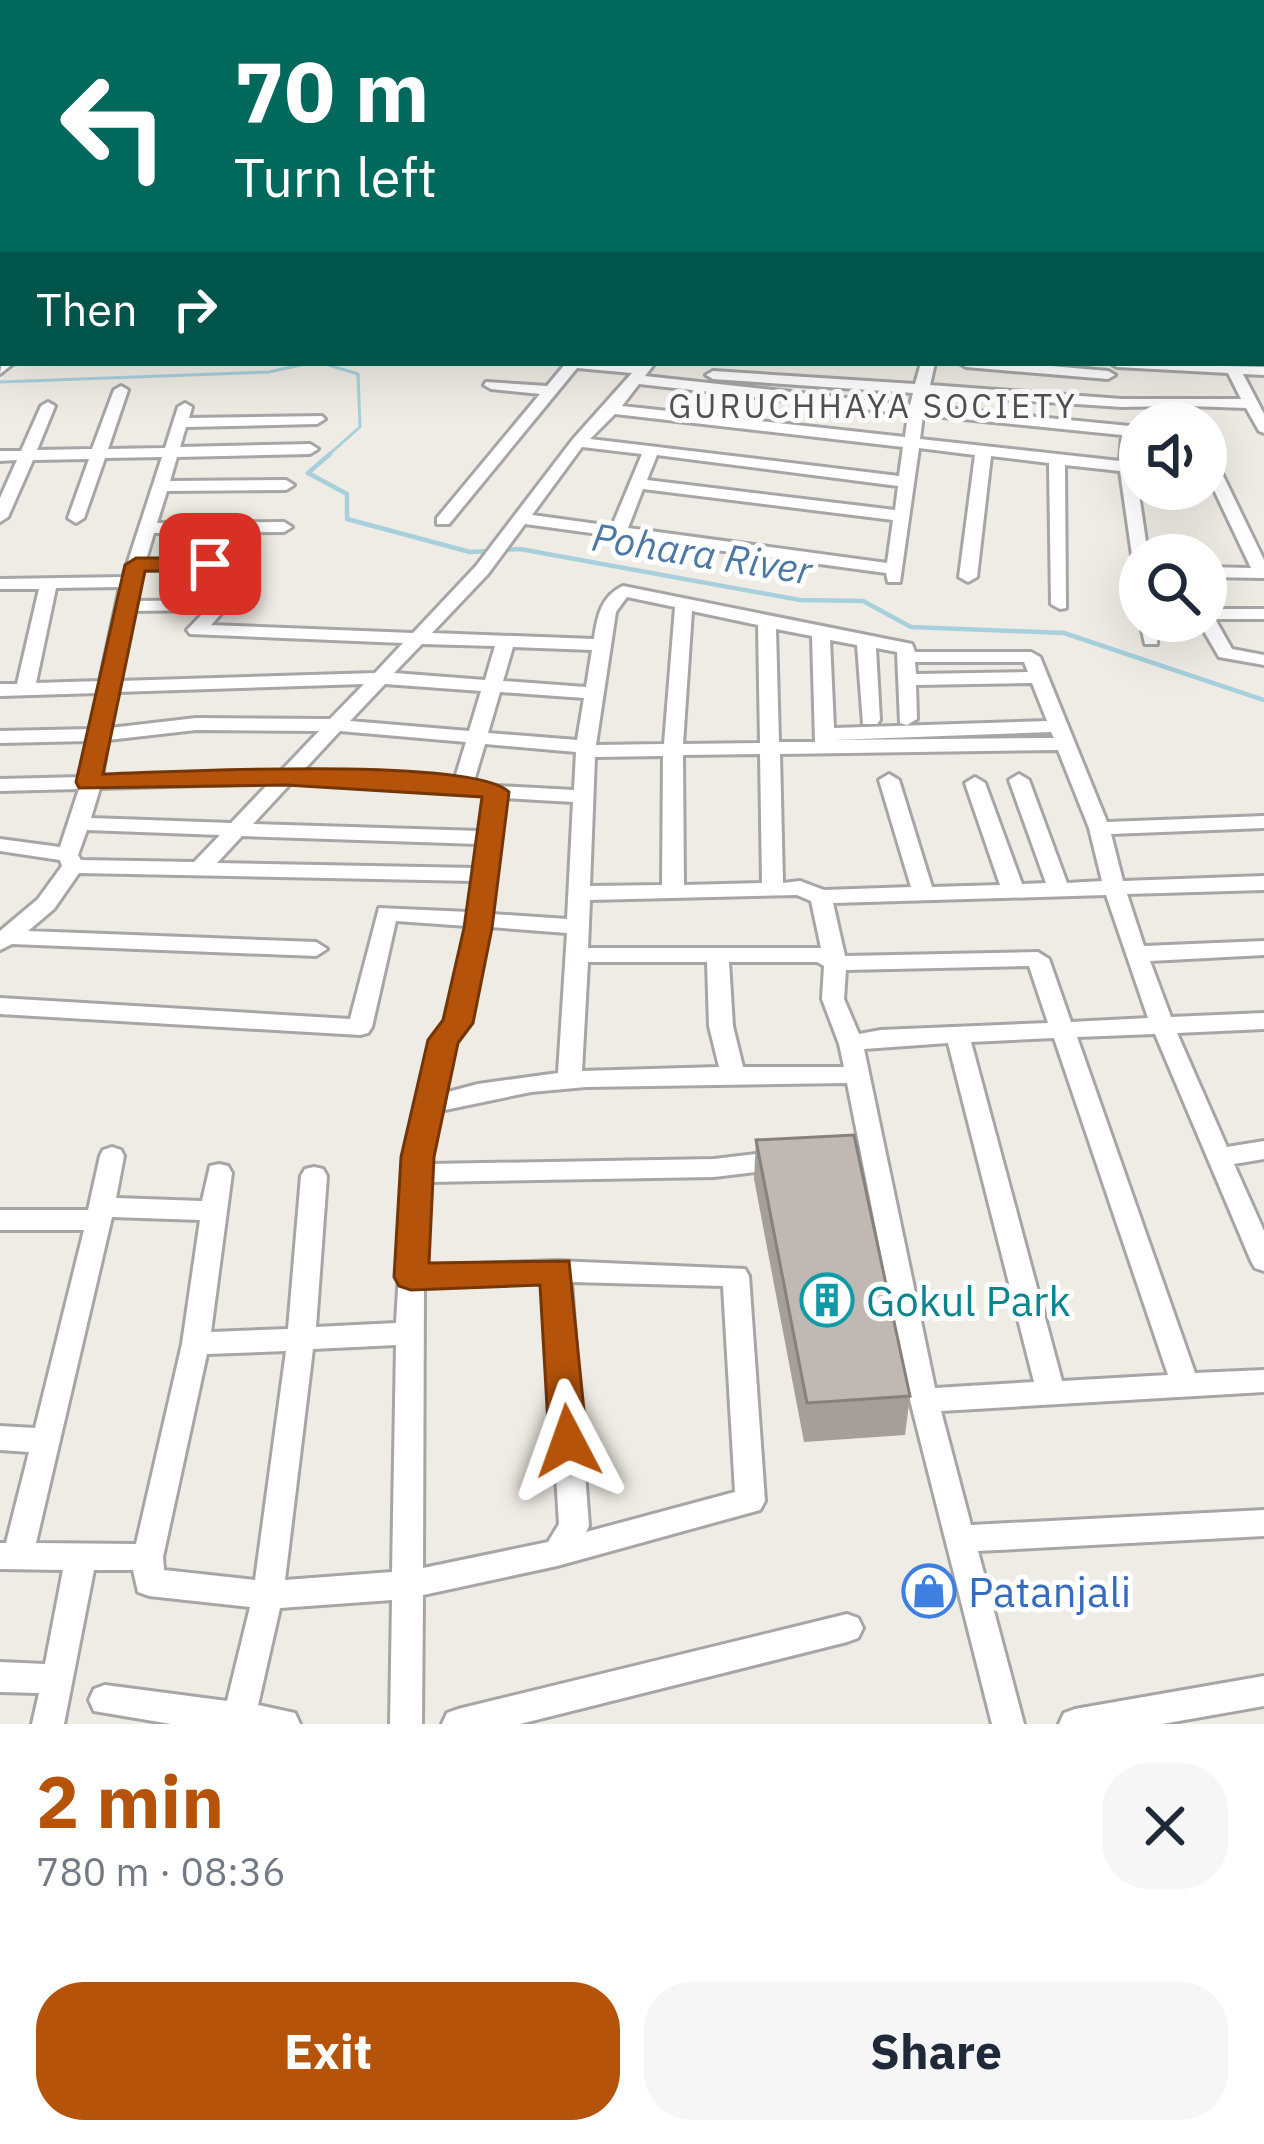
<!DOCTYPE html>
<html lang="en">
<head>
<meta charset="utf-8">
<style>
	:root { --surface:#fff; --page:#f6f6f7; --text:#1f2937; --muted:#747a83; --accent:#b45309 }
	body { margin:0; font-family:"IBM Plex Sans",sans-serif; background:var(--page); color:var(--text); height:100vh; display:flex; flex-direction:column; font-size:45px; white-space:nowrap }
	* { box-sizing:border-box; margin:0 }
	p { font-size:39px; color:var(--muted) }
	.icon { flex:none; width:66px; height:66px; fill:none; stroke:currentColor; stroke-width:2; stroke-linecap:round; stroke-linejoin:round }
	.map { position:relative; height:1724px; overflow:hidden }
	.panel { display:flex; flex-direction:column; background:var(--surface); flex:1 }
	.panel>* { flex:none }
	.top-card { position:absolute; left:0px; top:0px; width:1266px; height:366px; box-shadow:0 12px 48px #0002; background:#00695c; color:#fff; overflow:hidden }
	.fabs { position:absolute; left:1119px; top:402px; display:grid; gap:24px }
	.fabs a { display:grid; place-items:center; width:108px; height:108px; border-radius:50%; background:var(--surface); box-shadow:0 12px 48px #0002; font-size:60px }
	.pin { position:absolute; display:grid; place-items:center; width:102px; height:102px; color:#fff; margin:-51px; border-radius:24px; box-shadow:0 6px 18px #0006 }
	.me { position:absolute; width:132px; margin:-66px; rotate:356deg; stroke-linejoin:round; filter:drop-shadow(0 0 9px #0008) }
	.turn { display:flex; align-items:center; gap:42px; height:252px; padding:0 36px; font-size:54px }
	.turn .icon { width:156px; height:156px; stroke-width:2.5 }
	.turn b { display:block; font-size:84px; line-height:102px }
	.then { display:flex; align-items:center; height:114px; padding:0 36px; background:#0003; gap:24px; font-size:45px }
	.round { display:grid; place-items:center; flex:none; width:126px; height:126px; border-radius:48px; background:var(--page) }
	.headline { display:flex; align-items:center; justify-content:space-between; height:204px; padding:0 36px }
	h1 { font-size:72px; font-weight:700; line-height:90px; color:var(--accent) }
	.action { display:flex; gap:24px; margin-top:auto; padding:24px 36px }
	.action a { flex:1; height:138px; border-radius:48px; background:var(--accent); color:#fff; font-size:48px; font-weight:700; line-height:138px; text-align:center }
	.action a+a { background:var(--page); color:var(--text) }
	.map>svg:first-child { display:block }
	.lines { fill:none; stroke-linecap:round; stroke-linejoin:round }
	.stream-far1 { stroke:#a7d0dc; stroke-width:3 }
	.stream { stroke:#a7d0dc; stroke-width:4.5 }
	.minor-casing { stroke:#a6a6a6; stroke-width:6 }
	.minor { fill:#fff; fill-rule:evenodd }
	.wall { fill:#a59e99 }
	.building { fill:#c0b8b2; stroke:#86817d; stroke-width:3 }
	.route { fill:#b45309; stroke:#753606; stroke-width:3 }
	.labels { text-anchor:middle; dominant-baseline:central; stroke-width:10; stroke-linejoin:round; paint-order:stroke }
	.far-neighbourhood-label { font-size:33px; letter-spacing:3px; fill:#525252; stroke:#fff }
	.water-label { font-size:39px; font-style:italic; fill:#4b78a4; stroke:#fff }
	.near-culture-label { font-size:42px; fill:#0d838f; stroke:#fff; text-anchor:start }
	.near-shop-label { font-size:42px; fill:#366cbe; stroke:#fff; text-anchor:start }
</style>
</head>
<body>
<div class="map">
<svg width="1264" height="1724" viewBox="0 0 1264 1724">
	<rect width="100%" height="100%" fill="#efece5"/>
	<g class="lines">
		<path class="stream-far1" d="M322,363L358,374L360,427L326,457
			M0,382L269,372L309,363"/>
		<path class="stream" d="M330,454L308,473L347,494V519L470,552L489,551
			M500,550L520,549L800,600L863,601L911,627L1064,633L1264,700"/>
		<g class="minor-casing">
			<path id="minor" d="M56,0H66V3H56Z
				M120,0H130L131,3H121Z
				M225,0H235L236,3H226Z
				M365,0H424L417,3H358Z
				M434,0H445L448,3H437Z
				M498,0H508V3H498Z
				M577,0H587V3H577Z
				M993,0H1003L1005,3H995Z
				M1180,0H1191L1194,3H1183Z
				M1227,0H1237L1240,3H1230Z
				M1263,12H1264V18H1263Z
				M1263,38H1264V45H1263Z
				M1263,71H1264V77H1263Z
				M1263,89H1264V95H1263Z
				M0,96H3V102H0Z
				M1263,170L1264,171V179L1263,178Z
				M1263,206H1264V214H1263Z
				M3,215V226H2L0,216Z
				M3,275V285H2L0,276Z
				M1263,293H1264V301H1263Z
				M0,304H3V312H0Z
				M1263,308H1264V318H1263Z
				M0,333H3V341H0Z
				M2,360L3,363H14L0,374Z
				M566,363H655L645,376L910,405L913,393L713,379L706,375L713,371L915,384L921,363H935L930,385L1122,399H1241L1228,373L1117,367L1110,363L1264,367V375L1243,374L1264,414V433L1259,431L1246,408L1189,406L1197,423H1181L1174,406L1122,407L927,394L924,406L1130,426L1138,431L1135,467L1148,555H1140V560L1132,555L1120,471L1065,465L1066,608L1060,609L1051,604L1049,463L991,456L977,577L968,582L959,577L975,455L919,448L900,582H888L886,573L525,524L488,574L432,633L594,639C597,617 601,596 623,586L912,644L915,652H1031L1040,657L1107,822L1264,816V828L1111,834L1123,881L1264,876V890L1127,894L1144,946L1264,941V955L1150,961L1171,1017L1264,1013V1029L1177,1033L1227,1147L1264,1141V1159L1234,1164L1264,1231V1271L1255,1268L1251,1261L1155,1034L1077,1037L1195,1373L1264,1370V1392L941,1411L971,1525L1264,1510V1536L978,1551L1024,1724H992L910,1400L847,1083L586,1087L531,1092L440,1111L430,1164L714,1159L781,1151L790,1154L793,1160L790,1166L781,1169L714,1177L429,1182L425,1266L557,1261L745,1269L749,1276L765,1501L760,1510L557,1566L423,1595L422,1724H390L392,1600L280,1608L258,1705L295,1713L300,1724H171L94,1711L89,1700L94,1689L105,1685L227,1701L250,1607L149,1596L138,1592L133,1570H94L64,1724H32L39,1693L0,1692V1662L45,1664L63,1570L0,1569V1543H6L29,1452L0,1450V1426L35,1428L84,1230H0V1210H88L100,1156L103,1150L112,1147L121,1150L124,1156L116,1198L202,1201L210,1166L219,1164L228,1166L232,1173L211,1332L288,1329L301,1176L305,1169L314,1167L323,1169L327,1176L316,1327L396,1323L406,1157L431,1040L447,1021L467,926L396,921L372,1027L368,1033L360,1035L0,1014V998L350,1019L379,908L469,912L474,881L79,873L54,909L28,931L316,942L327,949L316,956L12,944L0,950V931L38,899L62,866L60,860L0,851V839L60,847L79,789L0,791V779L82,777L89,741L0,743V731L91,729L98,693L0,696V684H17L39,589H0V579L123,577L162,457L105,458L84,518L76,523L68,518L89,459L33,460L8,517L0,522V498L17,460L0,461V451H21L41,406L48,402L55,406L37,450L92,449L114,390L121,386L128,390L108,449L165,448L178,407L185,403L192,407L189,418L322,416L325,419L317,424L186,427L180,447L310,444L318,449L310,454L177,457L170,481L286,480L294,485L286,490L167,491L157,523L284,522L292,527L284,532L154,533L146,560L247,559L256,564L247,569L143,570L133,601L227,600L230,604L211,625L413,633L476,566L573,439L632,373L577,368L449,524H437V518L540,394L491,389L484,385L486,382L547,386ZM639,384L908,414L905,437L622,406ZM615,414L903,447L899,476L590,439ZM923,415L1122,435L1120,461L920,439ZM582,447L642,454L612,526L532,515ZM657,455L898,486L895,510L647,480ZM643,489L893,520L887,563L628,528ZM120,587L100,681L36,683L56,588ZM627,597L675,607L664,744L596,745L616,612ZM206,610L187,630L190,634L403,643L375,673L119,681L131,611ZM692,611L758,625L760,743L683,744ZM776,629L812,636L815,742H779ZM830,640L857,645L863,724H877L880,720L876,648L897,652L900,723L907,725L917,719L916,685L1032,683L1047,721L834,728ZM422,644L495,646L485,680L394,673ZM513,647L592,650L586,687L503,681ZM915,662H1024L1028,672L916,674ZM364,684L330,719L196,718L110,728L117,692ZM385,684L481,691L469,731L350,721ZM500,692L584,698L577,740L488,733ZM196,730L319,731L281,771L102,776L108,740ZM340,731L466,742L455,778L302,772ZM1051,732L1054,738L834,740ZM485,744L576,752L574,790L496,786L474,781ZM1058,750L1089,828L1102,881L1067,883L1029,780L1019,774L1009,780L1046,883L1022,884L985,783L975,777L965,783L1000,885L932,887L899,780L889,774L879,780L911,887L824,890L800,881L783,883L780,754ZM760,754L762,883L684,885L683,755ZM663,756L662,885L590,886L595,757ZM269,783L231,823L91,818L100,788ZM291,783L463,790L485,795L480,831L253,824ZM505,798L573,802L567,919L491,914ZM87,830L220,835L194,862L81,860L78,855ZM242,836L479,844L475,868L217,863ZM797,895L811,901L821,948H588L590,900ZM1106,895L1148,1018L1071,1022L1049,959L1038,952L845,956L833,903ZM489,927L567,933L558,1073L478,1084L444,1093L454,1042L470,1023ZM588,962H707L709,1026L719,1067L582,1071ZM729,962H817L824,966L822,999L839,1044L844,1067H743L733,1026ZM1029,966L1048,1023L881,1030L859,1034L844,999L846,970ZM1054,1038L1168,1375L1062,1381L971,1042ZM948,1043L1034,1382L935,1388L864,1049ZM112,1217L200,1220L182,1344L136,1544L36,1543ZM544,1282L559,1524L548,1542L423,1568L424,1287ZM571,1282L723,1286L735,1492L586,1532L589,1526ZM396,1345L392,1572L285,1580L313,1349ZM286,1351L255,1580L164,1570L163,1557L207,1354Z
				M959,363H1017L1108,371L1115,375L1108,379L966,367Z
				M1206,452L1214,457L1264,560V578L1206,577V567L1251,568L1206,473Z
				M1206,609H1264V619H1215L1232,649L1264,655V665L1219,657L1198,621H1206Z
				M1140,621H1158L1157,644H1145Z
				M847,1614L858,1618L863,1628L858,1638L847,1642L520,1724H442L447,1713L458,1709Z
				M1264,1676V1706L1162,1724H1059L1064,1713L1075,1709Z"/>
		</g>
		<use href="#minor" class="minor"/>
	</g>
	<path class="wall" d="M756,1140L910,1396L905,1435L804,1442L754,1179Z"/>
	<path class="building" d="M854,1135L910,1396L807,1403L756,1140Z"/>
	<path class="route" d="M136,558H210L221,564L210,571H145L103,774C169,772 472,756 509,792L492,928L473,1023L458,1043L434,1157L429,1263L569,1261L587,1441L581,1452L568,1457L555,1452L549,1441L540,1285L411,1290L399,1286L394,1277L401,1157L428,1040L443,1020L464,928L482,797L286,785L79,788L76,782L125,565Z"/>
	<defs>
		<g id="building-ring" transform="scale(2.7)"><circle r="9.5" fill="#fff" stroke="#0f9aa8" stroke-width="1.5"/><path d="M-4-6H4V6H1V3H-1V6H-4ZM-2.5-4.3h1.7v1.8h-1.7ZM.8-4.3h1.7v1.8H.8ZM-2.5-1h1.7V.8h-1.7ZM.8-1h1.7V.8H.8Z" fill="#0f9aa8"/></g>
		<g id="shop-ring" transform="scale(2.7)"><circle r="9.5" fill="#fff" stroke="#3f7fe0" stroke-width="1.5"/><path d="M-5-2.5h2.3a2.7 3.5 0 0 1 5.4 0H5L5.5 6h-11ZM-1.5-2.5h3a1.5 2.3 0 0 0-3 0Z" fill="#3f7fe0"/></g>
	</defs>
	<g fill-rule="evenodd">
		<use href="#building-ring" x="827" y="1300"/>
		<use href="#shop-ring" x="929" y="1591"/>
	</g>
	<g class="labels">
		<g class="far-neighbourhood-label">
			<text x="873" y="405">GURUCHHAYA SOCIETY</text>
		</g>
		<g class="water-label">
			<text transform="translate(702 553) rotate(9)">Pohara River</text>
		</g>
		<g class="near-culture-label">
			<text x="866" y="1300">Gokul Park</text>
		</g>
		<g class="near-shop-label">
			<text x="968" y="1591">Patanjali</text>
		</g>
	</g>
</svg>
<div class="fabs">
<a><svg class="icon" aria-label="sound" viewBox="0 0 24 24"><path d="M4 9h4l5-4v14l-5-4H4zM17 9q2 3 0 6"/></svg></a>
<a><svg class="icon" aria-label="search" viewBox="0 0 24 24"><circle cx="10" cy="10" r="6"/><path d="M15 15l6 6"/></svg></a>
</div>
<div class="pin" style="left:210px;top:564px;background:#d93025"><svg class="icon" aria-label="arrive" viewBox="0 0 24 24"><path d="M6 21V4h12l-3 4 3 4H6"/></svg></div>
<svg class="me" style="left:568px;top:1441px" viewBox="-20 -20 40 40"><path d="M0-17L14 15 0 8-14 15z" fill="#b45309" stroke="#fff" stroke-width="4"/></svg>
<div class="top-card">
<div class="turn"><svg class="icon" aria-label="left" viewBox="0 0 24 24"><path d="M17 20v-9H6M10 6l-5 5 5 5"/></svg><div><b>70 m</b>Turn left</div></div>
<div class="then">Then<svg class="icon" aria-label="right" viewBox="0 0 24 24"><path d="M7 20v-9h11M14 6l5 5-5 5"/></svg></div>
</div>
</div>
<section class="panel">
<div class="headline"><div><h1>2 min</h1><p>780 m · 08:36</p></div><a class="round"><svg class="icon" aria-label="close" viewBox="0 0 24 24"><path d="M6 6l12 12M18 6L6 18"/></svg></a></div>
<div class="action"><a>Exit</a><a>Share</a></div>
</section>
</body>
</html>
